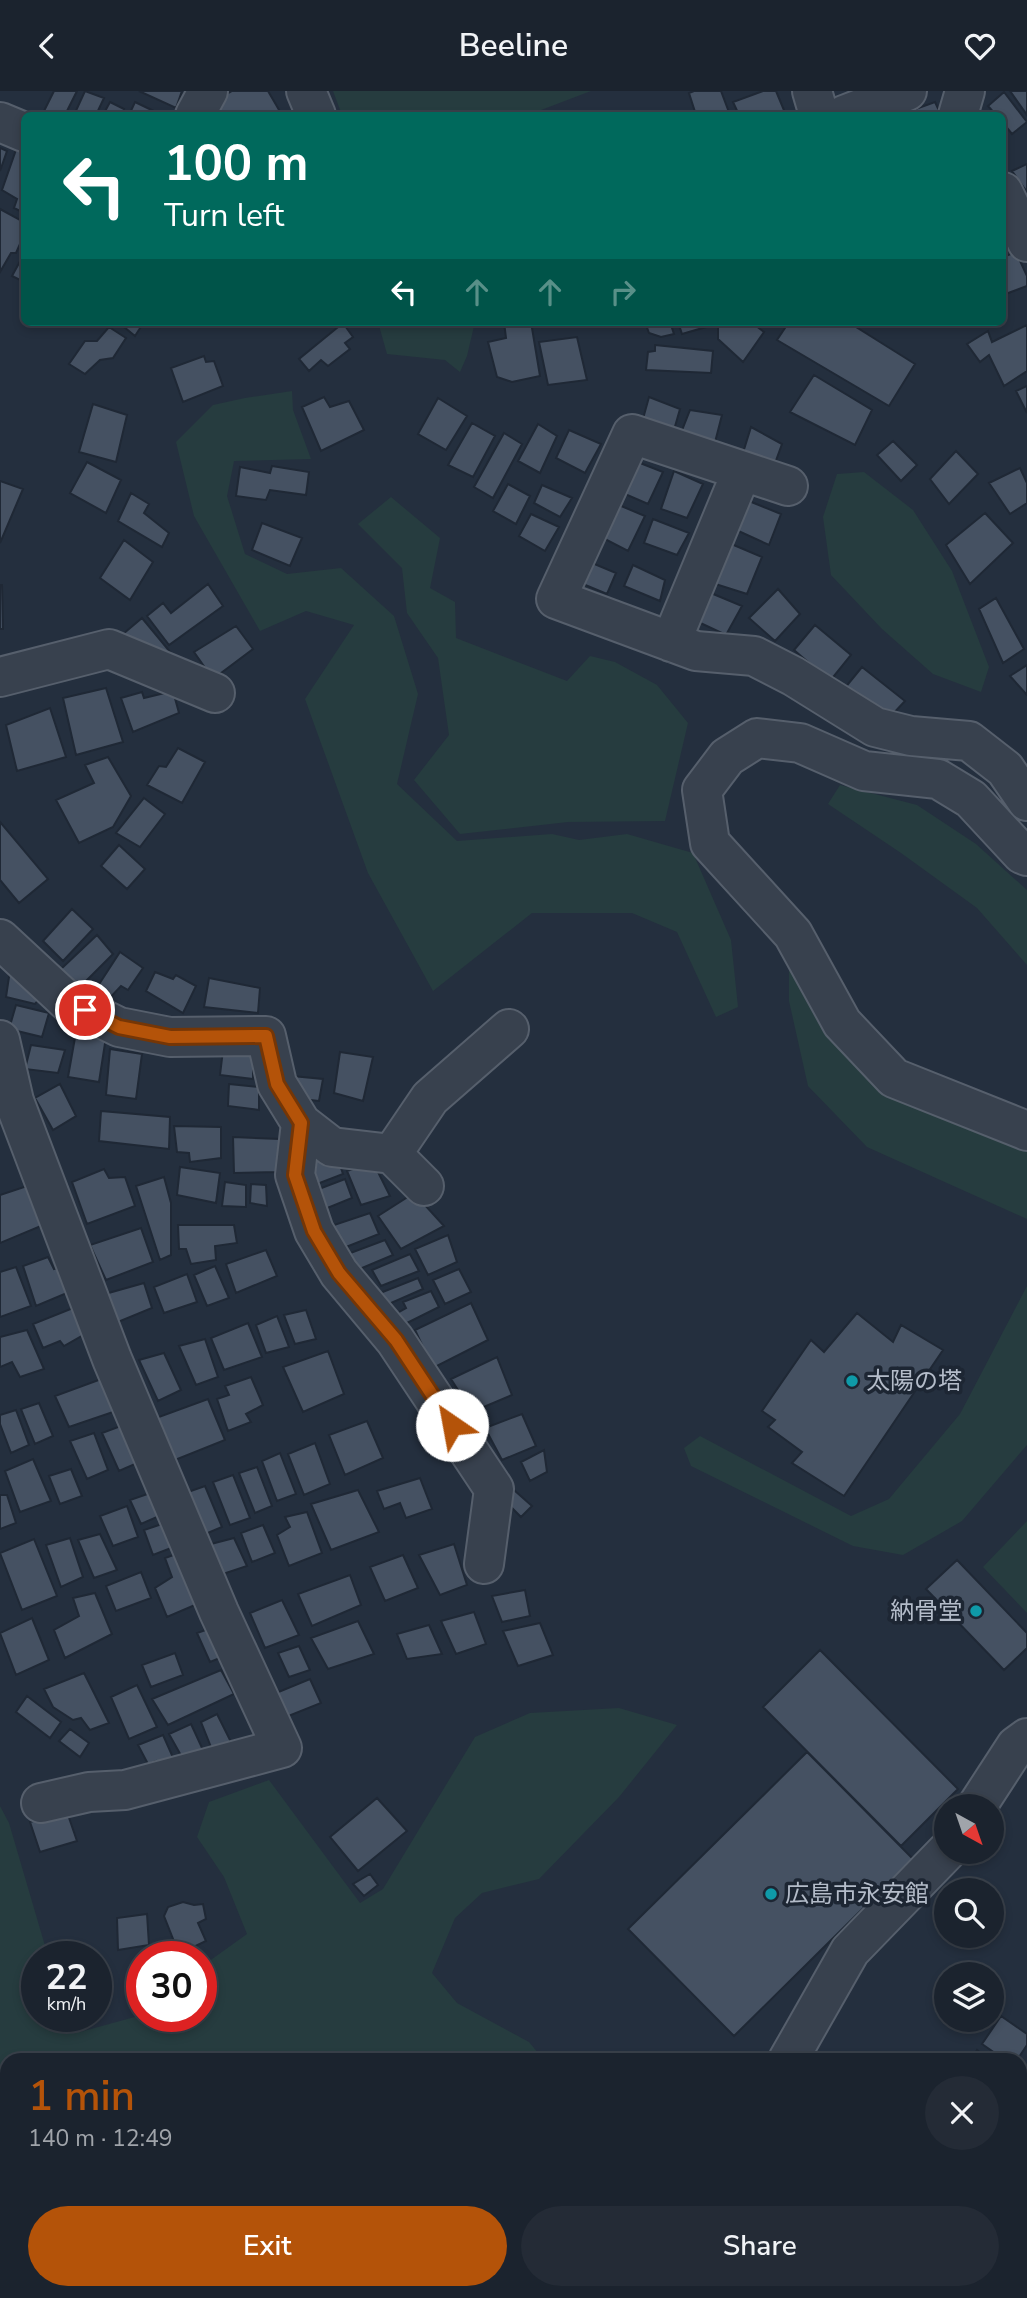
<!DOCTYPE html>
<html lang="en">
<head>
<meta charset="utf-8">
<style>
	:root { --surface:#1b232e; --page:#242b36; --text:#f1f3f6; --muted:#a0a4aa; --line:#39404a; --accent:#b45309 }
	body { margin:0; font-family:"Nunito Sans","Noto Sans JP",sans-serif; background:var(--page); color:var(--text); height:100vh; display:flex; flex-direction:column; font-size:26px; white-space:nowrap }
	* { box-sizing:border-box; margin:0 }
	p { font-size:23px; color:var(--muted) }
	.icon { flex:none; width:38px; height:38px; fill:none; stroke:currentColor; stroke-width:2; stroke-linecap:round; stroke-linejoin:round }
	.map { position:relative; flex:1; overflow:hidden }
	.details { position:absolute; left:0px; top:1962px; width:1027px; height:247px; display:flex; flex-direction:column; background:var(--surface); border-radius:21px 21px 0 0; box-shadow:0 4px 10px #0003,0 0 0 2px var(--line) }
	.details>* { flex:none }
	.banner { position:absolute; left:21px; top:21px; width:985px; height:214px; border-radius:10px; box-shadow:0 4px 10px #0003,0 0 0 2px var(--line); background:#00695c; color:#fff; overflow:hidden }
	.needle { width:46px; rotate:140deg }
	.controls { position:absolute; left:934px; top:1703px; display:grid; gap:14px }
	.controls a { display:grid; place-items:center; width:70px; height:70px; border-radius:50%; background:var(--surface); box-shadow:0 4px 10px #0003,0 0 0 2px var(--line); font-size:35px }
	.speed { position:absolute; left:21px; top:1850px; display:flex; gap:14px; font-size:35px; font-weight:700; text-align:center }
	.speed>* { display:grid; place-content:center; width:91px; height:91px; border-radius:50%; background:var(--surface); box-shadow:0 4px 10px #0003,0 0 0 2px var(--line); line-height:1 }
	.speed small { font-size:18px; font-weight:400 }
	.speed .limit { border:10px solid #d22; background:#fff; color:#111 }
	.pin { position:absolute; display:grid; place-items:center; width:60px; height:60px; color:#fff; margin:-30px; border:4px solid #fff; border-radius:50%; box-shadow:0 2px 7px #0007 }
	.me { position:absolute; width:77px; margin:-38px; rotate:327deg; stroke-linejoin:round; filter:drop-shadow(0 0 5px #0008) }
	.turn { display:flex; align-items:center; gap:24px; height:147px; padding:0 28px; font-size:32px }
	.turn .icon { width:91px; height:91px; stroke-width:2.5 }
	.turn b { display:block; font-size:49px; line-height:60px }
	.lanes { display:flex; align-items:center; height:66px; padding:0 28px; background:#0003; justify-content:center; gap:35px; direction:ltr }
	.lanes .off { opacity:.35 }
	.round { display:grid; place-items:center; flex:none; width:74px; height:74px; border-radius:37px; background:var(--page) }
	.overview { display:flex; align-items:center; justify-content:space-between; height:119px; padding:0 28px }
	h1 { font-size:42px; font-weight:600; line-height:52px; color:var(--accent) }
	.primary-button { display:flex; gap:14px; margin-top:auto; padding:14px 28px }
	.primary-button a { flex:1; height:80px; border-radius:42px; background:var(--accent); color:#fff; font-size:28px; font-weight:600; line-height:80px; text-align:center }
	.primary-button a+a { background:var(--page); color:var(--text) }
	header { display:flex; justify-content:space-between; align-items:center; height:91px; padding:0 28px; background:var(--surface); font-size:32px; font-weight:600 }
	.map>svg:first-child { display:block }
	.green { fill:#263c3f }
	.building { fill:#455162; stroke:#1f2835; stroke-width:2 }
	.lines { fill:none; stroke-linecap:round; stroke-linejoin:round }
	.minor-casing { stroke:#565f6c; stroke-width:42 }
	.minor { stroke:#38414e; stroke-width:38 }
	.route-casing { stroke:#753606; stroke-width:18 }
	.route { stroke:#b45309; stroke-width:12 }
	.culture-dot { fill:#0f9aa8; stroke:#1d2633; stroke-width:2.5 }
	.labels { text-anchor:middle; dominant-baseline:central; stroke-width:7; stroke-linejoin:round; paint-order:stroke }
	.poi-label { font-size:24px; fill:#b4bcc9; stroke:#1d2633; text-anchor:start }
</style>
</head>
<body>
<header><svg class="icon" aria-label="back" viewBox="0 0 24 24"><path d="M15 5l-7 7 7 7"/></svg>Beeline<svg class="icon" aria-label="heart" viewBox="0 0 24 24"><path d="M12 20l-8-8c-3-5 5-10 8-4 3-6 11-1 8 4z"/></svg></header>
<div class="map">
<svg width="1027" height="2207" viewBox="0 0 1027 2207">
	<rect width="100%" height="100%" fill="#242f3e"/>
	<path class="green" d="M333,0H591L528,24H342Z
		M378,231H475L467,265L460,281L445,269L387,263Z
		M292,300L293,319L311,368L234,370L227,405L245,463L287,483L341,477L394,525L418,603L397,693L457,750L552,743L579,749L627,743L693,762L731,849L738,916L716,926L677,841L632,822H532L433,900L368,782L305,608L354,534L306,520L260,540L194,425L176,351L213,314L245,307Z
		M864,381L913,419L952,480L989,576L981,601L933,583L882,538L831,484L823,426L837,383Z
		M391,406L440,447L430,497L455,511L456,547L567,590L590,565L615,571L657,594L688,632L665,730L568,731L460,743L414,689L449,644L438,567L407,522L402,477L358,433Z
		M840,694L917,714L976,753L1027,799V874L977,817L901,762L828,713Z
		M789,852L890,997L1027,1061V1128L867,1056L808,995L789,910Z
		M1027,1195V1354L962,1430L903,1464L853,1455L691,1375L684,1357L700,1345L851,1425L889,1408L960,1323Z
		M1027,1430V1522L983,1476Z
		M619,1617L677,1634L619,1706L539,1788L482,1802L455,1827L432,1882L457,1912L529,1951L544,1969H7V2202H589V2207H0V1715L9,1732L48,1865L37,1866V1925H71L80,1941L142,1924L201,1925V1876L247,1843L224,1786L197,1746L209,1711L269,1689L360,1812L383,1798L475,1646L530,1622Z
		M1020,2059L1027,2063V2207H1014L1008,2202H1020Z"/>
	<path class="building" d="M54,0H77L65,24H42Z
		M85,0L104,7L96,24H74Z
		M139,0H182L176,17Z
		M232,0H268L282,24H209L213,11Z
		M694,0H721L730,24H696L689,2Z
		M763,0H776L786,24H739L733,11Z
		M1010,0H1027V24Z
		M1004,1L1027,31L1012,43L1003,32V24H996L988,15Z
		M110,11L124,18L121,24H103Z
		M135,11L162,24H129Z
		M935,11L941,24H912L910,20Z
		M17,56L24,60V122L14,117L17,108L2,99Z
		M0,57L7,60L0,80Z
		M1027,73V101L1012,80Z
		M0,118L24,131V144L16,162H11L0,181Z
		M1016,161L1027,185V195L1003,204V166Z
		M24,163V191L12,185Z
		M118,231H144L135,245Z
		M504,231H531L540,285L512,291L497,286L488,251L506,247Z
		M645,231H670L674,243L661,246L649,242Z
		M678,231H704L706,236L682,243Z
		M718,231H751L764,241L743,271L718,248Z
		M789,231H848L915,273L889,315L777,249Z
		M343,232L353,246L345,252L350,258L328,275L321,269L309,280L299,268Z
		M1027,234V280L1004,295L989,264L980,271L967,253L988,240L992,251Z
		M109,236L126,247L113,267L100,269L85,283L69,273L85,250H97Z
		M577,246L587,289L548,294L539,251Z
		M655,254L713,260L711,282L646,279L648,261L655,260Z
		M204,265L206,271L214,270L223,295L183,311L171,277Z
		M814,284L872,319L855,354L790,321Z
		M1027,295V322L1016,300Z
		M324,306L330,316L349,310L364,339L321,360L302,316Z
		M649,306L680,318L672,346L641,335Z
		M438,307L467,325L446,359L418,343Z
		M93,313L127,324L116,371L79,361Z
		M690,319L722,324L713,359L679,347Z
		M472,332L495,345L473,386L448,374Z
		M538,333L557,345L540,382L518,370Z
		M751,336L782,353L774,375L742,365Z
		M569,339L601,353L585,382L556,367Z
		M504,342L522,353L493,407L474,396Z
		M893,350L917,374L901,390L877,364Z
		M956,360L978,383L949,413L930,388Z
		M635,370L663,381L648,413L618,400Z
		M87,371L121,389L106,422L70,402Z
		M272,375L309,381L306,404L270,399L266,409L236,405L240,376L270,382Z
		M1020,377L1027,392V412L1010,423L989,392Z
		M674,380L703,393L687,427L661,418Z
		M0,390L23,398L0,452Z
		M508,393L530,405L516,433L493,420Z
		M542,394L572,407L560,426L534,412Z
		M131,402L149,413L144,422L169,442L162,456L118,430Z
		M744,408L781,423L769,454L734,438Z
		M614,412L645,425L628,460L599,445Z
		M985,422L1013,452L970,493L946,454Z
		M531,423L559,436L545,460L519,445Z
		M653,428L689,442L677,464L644,452Z
		M262,432L302,447L290,475L252,459Z
		M124,449L153,471L130,509L100,487Z
		M729,452L762,466L747,503L709,491Z
		M585,469L616,482L607,503L578,491Z
		M633,474L665,489L660,510L624,495Z
		M208,493L223,515L169,554L147,525L163,512L171,522Z
		M0,494H2L3,538H0Z
		M778,498L800,523L775,550L749,527Z
		M706,500L742,515L726,544L694,529Z
		M996,507L1024,558L1003,572L979,518Z
		M142,527L171,562L164,570L139,561L123,543Z
		M815,534L851,564L830,590L794,559Z
		M236,535L253,558L213,588L194,561Z
		M1027,574V604L1010,585Z
		M862,576L905,610L891,625L844,598Z
		M106,597L123,651L76,664L63,607Z
		M173,600L179,622L133,641L121,607L142,601L144,607Z
		M50,617L66,666L17,680L6,634Z
		M178,657L205,671L182,712L147,694L159,675L166,676Z
		M108,666L131,705L113,736L79,752L56,709L94,692L85,674Z
		M144,707L165,723L140,756L116,742Z
		M0,731L48,788L19,812L0,789Z
		M119,754L145,778L127,798L101,775Z
		M72,818L93,838L63,870L43,850Z
		M97,844L113,863L79,897L61,878Z
		M120,861L143,877L128,899L121,895L106,911L94,901Z
		M10,879L42,905L35,913L6,906Z
		M155,881L173,888L176,884L196,895L183,922L146,900Z
		M209,887L260,897L258,922L204,916Z
		M16,914L49,922L42,946L9,938Z
		M76,941L106,946L99,991L68,986Z
		M31,954L65,959L58,982L25,978Z
		M110,958L142,963L136,1008L106,1004Z
		M223,959L253,963V988L220,984Z
		M340,961L373,966L363,1010L334,1002Z
		M292,985L323,988L319,1010L293,1007Z
		M60,993L76,1025L53,1039L35,1007Z
		M229,993L259,996V1019L228,1015Z
		M101,1020L170,1026L169,1058L99,1050Z
		M174,1035L221,1036V1067L190,1071L189,1062L177,1061Z
		M233,1046L280,1048L279,1081L234,1082Z
		M316,1062L339,1071L343,1083L312,1095Z
		M373,1071L390,1105L361,1114L347,1080Z
		M180,1076L220,1082L216,1112L177,1104Z
		M104,1078L109,1087L125,1086L135,1115L87,1133L72,1091Z
		M164,1086L171,1112V1164L160,1169L136,1095Z
		M345,1088L352,1107L320,1120L311,1101Z
		M225,1091L246,1094V1116L222,1115Z
		M251,1093L266,1094L267,1115L250,1112Z
		M27,1095L41,1135L0,1152V1104Z
		M414,1102L444,1135L401,1158L378,1125Z
		M370,1122L379,1143L341,1158L328,1136Z
		M178,1134H234L237,1152L215,1155L216,1169L191,1173L186,1158H179Z
		M141,1137L153,1171L106,1189L90,1154Z
		M448,1144L457,1171L428,1184L415,1158Z
		M385,1149L393,1164L355,1180L345,1164Z
		M266,1159L277,1185L236,1202L226,1173Z
		M410,1163L419,1180L381,1195L372,1179Z
		M48,1166L54,1178L58,1177L67,1202L36,1215L23,1175Z
		M215,1175L229,1207L207,1215L194,1184Z
		M16,1176L31,1215L0,1226V1181Z
		M459,1178L471,1201L445,1213L433,1189Z
		M187,1183L197,1211L164,1222L154,1196Z
		M418,1187L423,1198L382,1216L375,1204Z
		M144,1192L152,1217L118,1231L105,1203Z
		M431,1200L439,1216L399,1236L392,1225L406,1217L403,1211Z
		M471,1212L488,1249L433,1277L415,1239Z
		M73,1217L85,1243L64,1255L60,1250L43,1257L33,1233Z
		M306,1219L316,1248L295,1253L284,1224Z
		M857,1222L893,1251L901,1234L943,1259L844,1405L792,1372L802,1361L768,1336L775,1329L762,1320L811,1249L824,1261Z
		M277,1225L289,1256L266,1262L256,1234Z
		M248,1232L262,1266L224,1279L211,1247Z
		M27,1239L44,1278L20,1286L12,1271L0,1276V1246Z
		M205,1248L218,1286L196,1294L179,1255Z
		M328,1260L344,1303L303,1321L283,1276Z
		M164,1262L181,1299L158,1310L139,1269Z
		M497,1266L512,1304L472,1321L451,1288Z
		M251,1286L263,1314L246,1323L251,1331L228,1340L217,1308L229,1304L225,1295Z
		M104,1287L119,1319L69,1336L55,1305Z
		M208,1308L225,1349L175,1369L156,1327Z
		M39,1312L53,1345L35,1353L21,1318Z
		M16,1319L29,1354L11,1362L0,1333V1324Z
		M522,1323L536,1355L502,1369L485,1337Z
		M367,1330L383,1367L345,1384L329,1344Z
		M126,1333L142,1370L119,1380L102,1342Z
		M94,1342L108,1379L87,1388L70,1350Z
		M315,1352L330,1393L304,1404L288,1363Z
		M544,1359L547,1381L530,1390L521,1371Z
		M280,1362L296,1403L277,1410L262,1370Z
		M33,1368L51,1410L20,1421L5,1380Z
		M257,1376L272,1415L255,1422L239,1382Z
		M71,1378L82,1405L60,1413L49,1385Z
		M233,1384L250,1427L230,1434L213,1391Z
		M420,1387L432,1418L406,1427L400,1412L384,1418L377,1400Z
		M205,1395L222,1436L203,1444L185,1402Z
		M358,1399L379,1441L331,1459L311,1413Z
		M514,1399L532,1415L521,1426L504,1409Z
		M156,1400L164,1423L141,1433L130,1409Z
		M0,1404H7L16,1432L0,1438Z
		M127,1415L138,1446L113,1455L100,1425Z
		M307,1421L322,1462L289,1475L277,1444L290,1436L285,1426Z
		M168,1431L179,1454L153,1464L144,1439Z
		M263,1434L275,1462L252,1471L241,1442Z
		M100,1443L117,1479L94,1487L78,1449Z
		M70,1447L83,1486L61,1496L46,1454Z
		M234,1447L247,1475L223,1483L211,1453Z
		M34,1448L57,1505L22,1519L0,1462Z
		M454,1453L467,1494L440,1504L419,1464Z
		M182,1461L202,1511L167,1526L155,1497L172,1486L165,1467Z
		M403,1464L418,1497L385,1510L370,1476Z
		M957,1469L1027,1542V1557L1004,1579L926,1498Z
		M141,1481L151,1507L116,1520L106,1495Z
		M350,1484L361,1514L312,1535L298,1503Z
		M525,1499L530,1525L502,1531L492,1505Z
		M95,1502L112,1543L65,1567L54,1539L79,1525L73,1507Z
		M282,1509L299,1544L265,1557L250,1522Z
		M474,1521L486,1553L456,1563L441,1530Z
		M32,1527L49,1569L16,1584L0,1542Z
		M358,1530L374,1563L328,1578L311,1547Z
		M540,1532L553,1564L518,1575L503,1540Z
		M429,1534L442,1563L407,1568L397,1543Z
		M217,1535L230,1563L210,1571L197,1542Z
		M299,1555L310,1579L289,1586L278,1562Z
		M820,1559L958,1698L901,1755L763,1616Z
		M175,1562L183,1584L151,1596L142,1574Z
		M221,1579L234,1603L168,1634L152,1608Z
		M84,1582L109,1632L90,1639L81,1627L73,1629L53,1616L44,1598Z
		M310,1588L321,1612L286,1626L276,1602Z
		M137,1594L157,1636L129,1648L111,1606Z
		M27,1605L61,1631L50,1647L16,1621Z
		M217,1623L232,1653L213,1661L201,1631Z
		M191,1633L203,1659L183,1668L169,1643Z
		M70,1638L89,1652L80,1666L59,1650Z
		M163,1644L175,1671L160,1680L156,1670L148,1673L138,1654Z
		M807,1661L913,1768L734,1945L628,1838Z
		M377,1707L407,1740L358,1780L330,1746Z
		M67,1721L77,1750L40,1761L30,1731Z
		M370,1783L378,1794L364,1805L353,1793Z
		M183,1811L194,1814L203,1813L206,1828L198,1832L206,1850L179,1863L164,1825L168,1816Z
		M147,1823L149,1854L118,1859L117,1827Z
		M1001,1925L1027,1943V1954L1017,1969H1005L982,1953Z
		M977,1959L989,1969H971Z"/>
	<g class="lines">
		<g class="minor-casing">
			<path id="minor" d="M306,0L316,24
				M812,0L819,24
				M195,24L208,0
				M844,24L907,0
				M958,24L965,0
				M0,31L24,41
				M1003,101L1027,151
				M788,395L632,343L556,508L696,560L754,565L793,585L875,636L911,645L969,650L1005,678L1027,710
				M671,551L742,380
				M0,586L109,558L215,602
				M1027,765L1022,763L971,708L938,688L864,680L800,652L757,647L727,666L702,699L710,752L793,843L842,932L894,987L1027,1040
				M0,848L68,911L119,936L170,946L266,945L277,993L301,1032L332,1056L392,1063L430,1007L509,938
				M0,949L14,1010L112,1268L219,1521L282,1657L125,1699L89,1701L41,1712
				M301,1032L295,1084L314,1140L339,1182L395,1249L494,1398L484,1473
				M392,1063L424,1095
				M977,1715L1016,1655L1027,1647
				M788,1969L850,1860L947,1760
				M845,2202L853,2207"/>
		</g>
		<use href="#minor" class="minor"/>
	</g>
	<g class="lines">
		<g class="route-casing">
			<path id="route" d="M85,919L119,936L170,946L266,945L277,993L301,1032L295,1084L314,1140L339,1182L396,1249L452,1334"/>
		</g>
		<use href="#route" class="route"/>
	</g>
	<g class="culture-dot">
		<circle cx="852" cy="1290" r="7"/>
		<circle cx="976" cy="1520" r="7"/>
		<circle cx="771" cy="1803" r="7"/>
	</g>
	<g class="labels">
		<g class="poi-label">
			<text x="866" y="1290">太陽の塔</text>
			<text x="962" y="1520" text-anchor="end">納骨堂</text>
			<text x="785" y="1803">広島市永安館</text>
		</g>
	</g>
</svg>
<div class="controls">
<a><svg class="needle" viewBox="-14 -14 28 28"><path d="M0-13l5 13h-10z" fill="#e53935"/><path d="M0 13l5-13h-10z" fill="#a0a4aa"/></svg></a>
<a><svg class="icon" aria-label="search" viewBox="0 0 24 24"><circle cx="10" cy="10" r="6"/><path d="M15 15l6 6"/></svg></a>
<a><svg class="icon" aria-label="layers" viewBox="0 0 24 24"><path d="M12 4l9 5-9 5-9-5zM3 14l9 5 9-5"/></svg></a>
</div>
<div class="speed"><div>22<small>km/h</small></div><div class="limit">30</div></div>
<div class="pin" style="left:85px;top:919px;background:#d93025"><svg class="icon" aria-label="arrive" viewBox="0 0 24 24"><path d="M6 21V4h12l-3 4 3 4H6"/></svg></div>
<svg class="me" style="left:452px;top:1334px" viewBox="-20 -20 40 40"><circle r="19" fill="#fff"/><path d="M0-13L10 11 0 6-10 11z" fill="#b45309"/></svg>
<div class="banner">
<div class="turn"><svg class="icon" aria-label="left" viewBox="0 0 24 24"><path d="M17 20v-9H6M10 6l-5 5 5 5"/></svg><div><b>100 m</b>Turn left</div></div>
<div class="lanes"><svg class="icon" aria-label="left" viewBox="0 0 24 24"><path d="M17 20v-9H6M10 6l-5 5 5 5"/></svg><svg class="icon off" aria-label="ahead" viewBox="0 0 24 24"><path d="M12 20V5M6 11l6-6 6 6"/></svg><svg class="icon off" aria-label="ahead" viewBox="0 0 24 24"><path d="M12 20V5M6 11l6-6 6 6"/></svg><svg class="icon off" aria-label="right" viewBox="0 0 24 24"><path d="M7 20v-9h11M14 6l5 5-5 5"/></svg></div>
</div>
<section class="details">
<div class="overview"><div><h1>1 min</h1><p>140 m · 12:49</p></div><a class="round"><svg class="icon" aria-label="close" viewBox="0 0 24 24"><path d="M6 6l12 12M18 6L6 18"/></svg></a></div>
<div class="primary-button"><a>Exit</a><a>Share</a></div>
</section>
</div>
</body>
</html>
